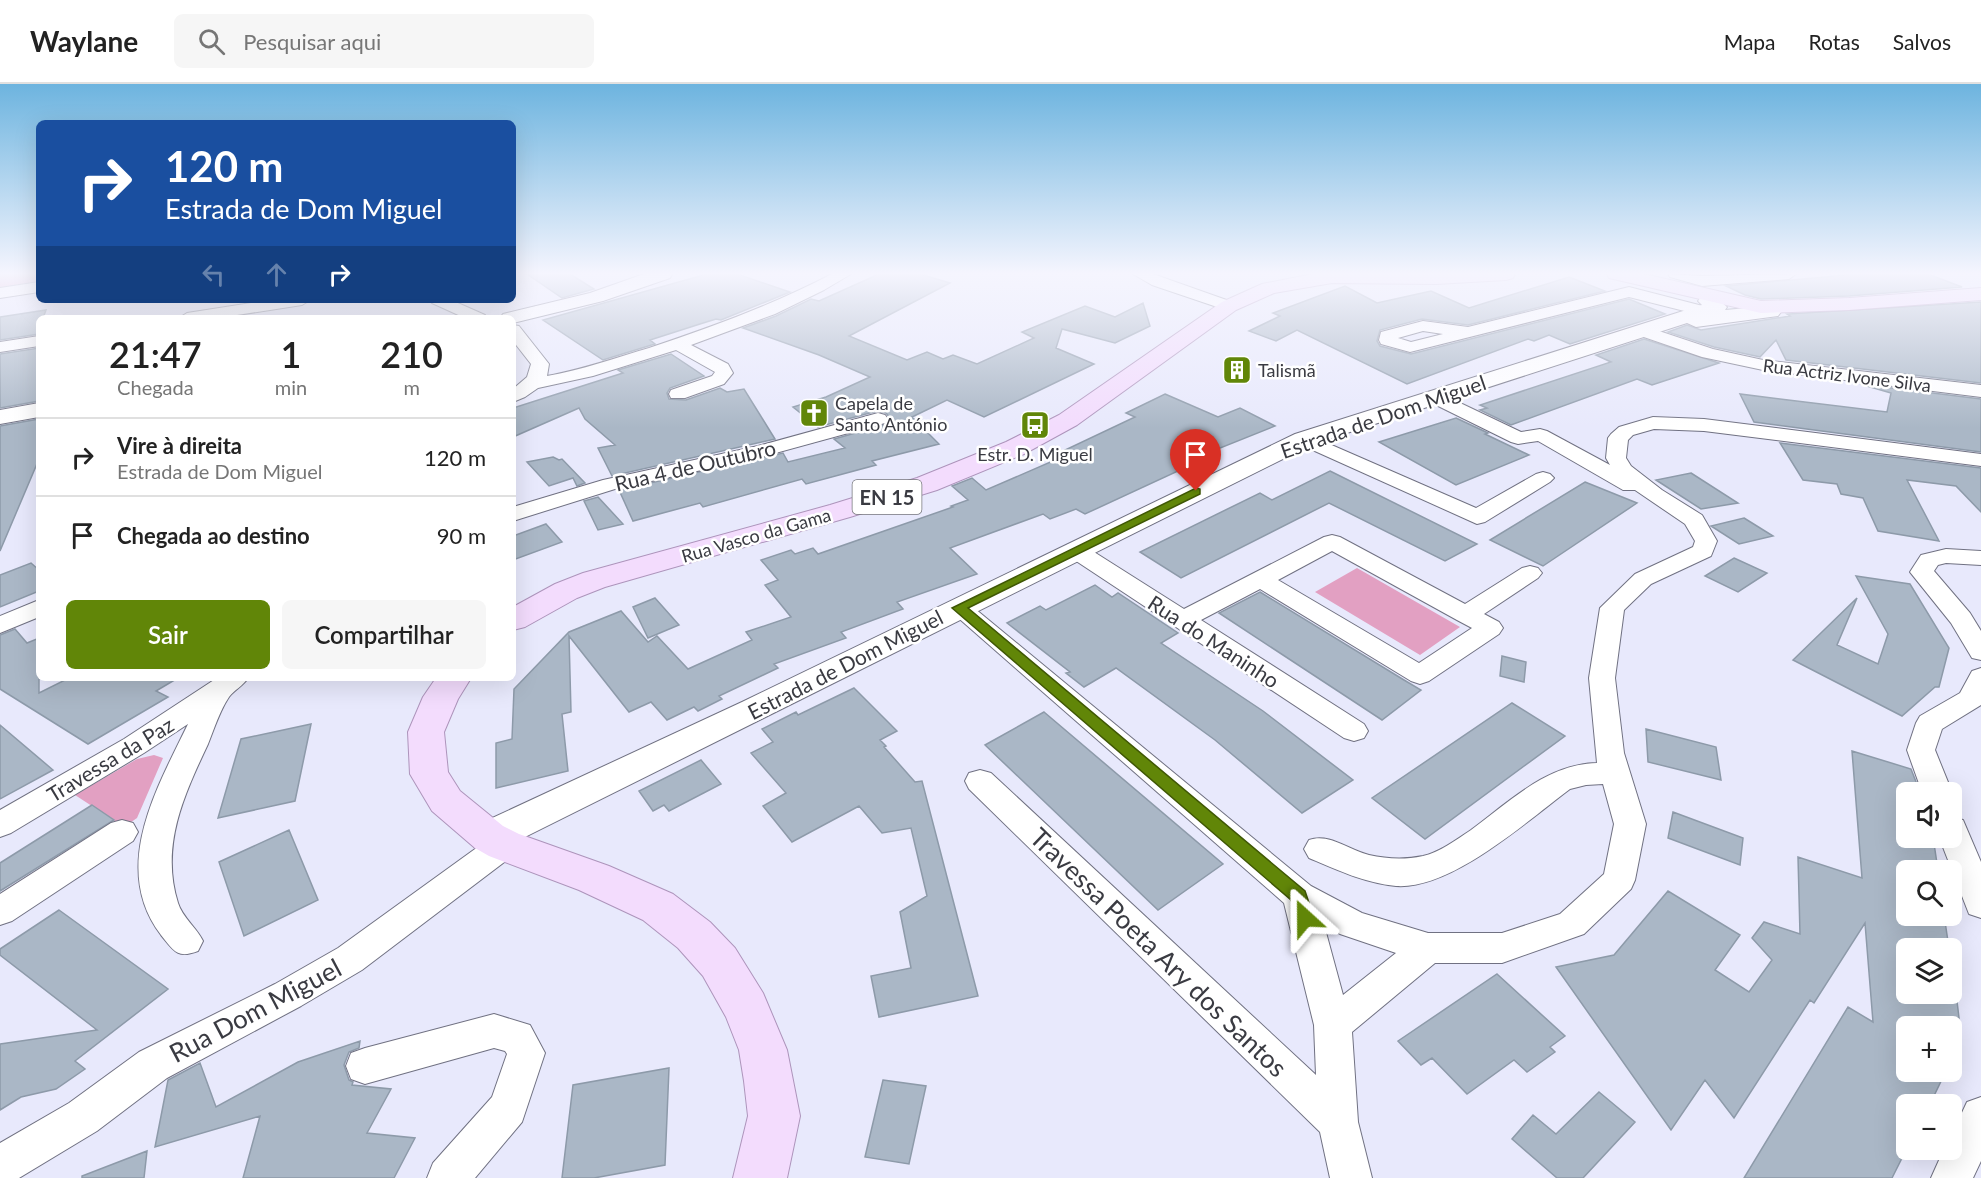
<!DOCTYPE html>
<html lang="pt">
<head>
<meta charset="utf-8">
<style>
	:root { --surface:#fff; --page:#f6f6f6; --text:#222; --muted:#767676; --line:#e0e0e0; --accent:#618608 }
	body { margin:0; font-family:Lato,sans-serif; background:var(--page); color:var(--text); height:100vh; display:flex; flex-direction:column; font-size:22px; white-space:nowrap }
	* { box-sizing:border-box; margin:0 }
	p { font-size:20px; color:var(--muted) }
	.icon { flex:none; width:33px; height:33px; fill:none; stroke:currentColor; stroke-width:2; stroke-linecap:round; stroke-linejoin:round }
	.map { position:relative; flex:1; overflow:hidden }
	.drawer { position:absolute; left:36px; top:231px; width:480px; height:366px; display:flex; flex-direction:column; background:var(--surface); border-radius:9px; box-shadow:0 6px 24px #0002 }
	.drawer>* { flex:none }
	.guide { position:absolute; left:36px; top:36px; width:480px; height:183px; border-radius:9px; box-shadow:0 6px 24px #0002; background:#1a4fa0; color:#fff; overflow:hidden }
	.buttons { position:absolute; left:1896px; top:698px; display:grid; gap:12px }
	.buttons a { display:grid; place-items:center; width:66px; height:66px; border-radius:9px; background:var(--surface); box-shadow:0 6px 24px #0002; font-size:30px }
	.pin { position:absolute; display:grid; place-items:center; width:51px; height:51px; color:#fff; margin:-62px -26px; border-radius:50% 50% 50% 0; rotate:-45deg; box-shadow:0 0 6px #0007 }
	.pin .icon { rotate:45deg }
	.me { position:absolute; width:66px; margin:-33px; rotate:336deg; stroke-linejoin:round; filter:drop-shadow(0 0 4px #0008) }
	.turn { display:flex; align-items:center; gap:21px; height:126px; padding:0 30px; font-size:27px }
	.turn .icon { width:78px; height:78px; stroke-width:2.5 }
	.turn b { display:block; font-size:42px; line-height:51px }
	.lanes { display:flex; align-items:center; height:57px; padding:0 30px; background:#0003; justify-content:center; gap:30px; direction:ltr }
	.lanes .off { opacity:.35 }
	.eta { display:flex; justify-content:space-evenly; align-items:center; height:102px; text-align:center }
	.eta b { font-size:36px; font-weight:600; line-height:42px }
	.primary-button { display:flex; gap:12px; margin-top:auto; padding:12px 30px }
	.primary-button a { flex:1; height:69px; border-radius:9px; background:var(--accent); color:#fff; font-size:24px; font-weight:600; line-height:69px; text-align:center }
	.primary-button a+a { background:var(--page); color:var(--text) }
	ul { padding:0; list-style:none }
	li { display:flex; align-items:center; gap:18px; height:78px; padding:0 30px; border-top:2px solid var(--line) }
	li div { flex:1 }
	li b { display:block; font-size:22px }
	li em { font-style:normal }
	header { display:flex; align-items:center; gap:36px; box-sizing:border-box; height:84px; padding:0 30px; background:var(--surface); border-bottom:2px solid var(--line) }
	header strong { font-size:28px }
	nav { display:flex; gap:33px; margin-inline-start:auto; font-size:21px }
	.search { width:420px; height:54px; background:var(--page); display:flex; align-items:center; gap:15px; box-sizing:border-box; padding:0 21px; border-radius:9px; color:var(--muted); font-size:22px }
	.map>svg:first-child { display:block }
	.green { fill:#e2a0c2 }
	.building { fill:#aab7c6; stroke:#8d9aa9; stroke-width:1.5 }
	.lines { fill:none; stroke-linecap:round; stroke-linejoin:round }
	.minor-casing { stroke:#707182; stroke-width:2 }
	.tertiary-casing { stroke:#707182; stroke-width:2 }
	.primary-casing { stroke:#ad94bb; stroke-width:2 }
	.minor { fill:#fff; fill-rule:evenodd }
	.tertiary { fill:#fff; fill-rule:evenodd }
	.primary { fill:#f3dcfd; fill-rule:evenodd }
	.route { fill:#618608; stroke:#3f5705; stroke-width:1.5 }
	.labels { text-anchor:middle; dominant-baseline:central; stroke-width:5; stroke-linejoin:round; paint-order:stroke }
	.far-poi-label { font-size:18px; fill:#3a3b42; stroke:#fff; text-anchor:start }
	.far-street-label { font-size:18px; fill:#3a3b42; stroke:#fff }
	.shield { fill:#fff; stroke:#75767b; stroke-width:1.5 }
	.shield-label { font-size:20px; font-weight:bold; fill:#3a3b42 }
	.street-label { font-size:21px; fill:#3a3b42; stroke:#fff }
	.near-street-label { font-size:26px; fill:#3a3b42; stroke:#fff }
</style>
</head>
<body>
<header>
<strong>Waylane</strong>
<div class="search"><svg class="icon" aria-label="search" viewBox="0 0 24 24"><circle cx="10" cy="10" r="6"/><path d="M15 15l6 6"/></svg>Pesquisar aqui</div>
<nav><a>Mapa</a><a>Rotas</a><a>Salvos</a></nav>
</header>
<div class="map">
<svg width="1981" height="1094" viewBox="0 0 1981 1094">
	<rect width="100%" height="100%" fill="#e8e9fc"/>
	<path class="green" d="M0,190H39V199L0,204Z
		M1357,484L1460,543L1420,571L1315,508Z
		M154,671L163,674L137,734L124,743L75,711L137,675Z"/>
	<path class="building" d="M527,190H570L594,205L562,214Z
		M707,190H737L790,208L721,236L716,235L700,240L650,256L655,260L603,276L543,236Z
		M879,190H920L950,199L849,252L907,276L927,268L943,275L953,271L977,280L1034,254L1022,248L1085,222L1115,233L1143,219L1150,242L1115,259L1062,245L1056,264L1094,280L984,333L947,316L912,333L939,360L872,377L876,381L806,400L802,395L703,423L700,419L633,437L619,406L783,369L788,378L845,364L834,355L887,340L890,334L886,329L877,327L818,343L793,323L826,313L870,293L819,271L743,244L776,232L811,215L819,217Z
		M1857,190H1928L1962,203L1849,212L1761,215L1745,211L1726,202Z
		M1569,193L1605,207L1468,241L1422,235L1380,246L1377,257L1380,262L1411,270L1629,215L1665,230L1570,260L1549,251L1534,257L1528,255L1407,300L1297,246L1276,257L1249,247L1280,232L1273,229L1345,202L1377,219L1431,207L1469,224Z
		M1981,218V299L1786,276L1776,256L1760,273L1714,263L1668,248L1687,241L1701,246L1790,232L1787,230Z
		M46,226L43,234H39V250L0,256V233Z
		M1644,255L1719,279L1652,301L1637,295L1511,341L1480,326L1487,324L1480,321L1611,278L1596,271Z
		M39,264V317L0,324V270Z
		M671,270L704,292L670,304L667,309L669,315L686,316L720,304L727,308L744,305L775,355L612,392L598,364L615,361L585,335L579,324L513,353V324L623,289L618,286Z
		M1860,300L1981,315V368L1754,338L1740,310L1887,328L1891,309Z
		M1165,310L1218,333L1240,324L1275,342L1215,366L1219,368L1085,430L1076,425L1050,435L1043,430L950,464L977,490L897,518L903,525L841,548L846,554L774,580L778,584L719,612L722,615L698,627L694,623L667,636L651,618L629,628L569,552L571,628L562,630L568,687L496,704V659L512,655L514,605L569,548L621,527L648,558L657,552L688,585L752,556L746,548L791,533L765,501L778,496L761,476L791,466L795,470L813,464L818,470L953,423L951,422L968,416L952,402L972,394L986,406L1069,370L1063,367L1135,333L1126,329Z
		M1456,334L1488,349L1485,350L1529,371L1456,401L1379,358Z
		M39,335V375L0,467V342Z
		M1780,359L1981,384V428L1956,402L1907,396L1939,457L1878,447L1863,414L1841,410L1837,400L1803,396Z
		M553,373L559,376L562,375L585,399L577,402L573,394L549,402L527,378Z
		M1330,387L1477,460L1445,477L1329,419L1181,494L1140,468L1260,409L1272,416Z
		M1691,389L1738,419L1701,425L1656,396Z
		M1585,398L1637,419L1543,482L1490,456Z
		M598,413L623,440L598,446L584,417Z
		M1744,434L1773,452L1739,460L1711,442Z
		M546,440L562,458L513,476V452Z
		M1734,474L1767,489L1738,508L1705,492Z
		M31,479L39,486V507L0,523V491Z
		M1856,492L1910,500L1949,564L1939,603H1935L1902,632L1793,576L1857,514L1837,561L1878,580L1888,550Z
		M1095,501L1112,513L1118,509L1178,549L1161,559L1263,627L1353,696L1302,729L1215,656L1116,584L1084,603L1066,589L1070,588L1007,539L1040,522L1046,526Z
		M1260,508L1404,596L1421,606L1382,636L1219,529Z
		M655,514L679,541L648,554L633,523Z
		M15,545L27,559L39,554V609L69,594H178L156,607L168,613L88,660L0,605V551Z
		M1502,572L1526,578L1524,598L1500,592Z
		M854,604L897,647L880,656L886,662L884,663L915,698L922,697L978,912L879,933L871,892L911,884L900,828L927,812L911,744L882,749L859,722L792,758L763,722L786,709L751,669L773,658L762,645L796,628L798,631Z
		M1512,619L1565,652L1425,755L1372,714Z
		M1044,628L1223,780L1158,826L985,661Z
		M311,640L295,717L218,734L241,655Z
		M0,641L53,686L0,715Z
		M1646,645L1716,663L1721,696L1648,678Z
		M1852,667L1911,685L1920,708H1906V753H1933L1938,786H1906V831H1944L1949,864H1906V909H1956L1960,942H1906V987H1946L1930,1020H1906V1066L1892,1094H1744L1848,923L1873,938L1865,839L1814,919L1810,916L1734,1034L1705,996L1671,1046L1556,883L1614,871L1668,807L1740,851L1715,886L1749,908L1772,876L1752,854L1764,838L1800,850L1798,773L1862,794Z
		M701,676L721,700L669,727L664,721L653,727L639,707Z
		M92,721L114,736L0,807V779Z
		M1673,728L1743,754L1740,781L1668,754Z
		M289,746L318,816L244,852L219,778Z
		M59,826L168,905L75,977L85,985L56,1005L21,1013L0,1026V960L97,946L0,871V865Z
		M1497,890L1565,952L1550,963L1555,968L1527,988L1514,976L1467,1010L1432,974L1421,981L1398,957Z
		M360,957L359,964L349,968L344,981L349,996L353,998L352,1001L391,1005L367,1049L415,1054L394,1094H243L260,1032L155,1063L168,996L200,979L216,1023L298,978Z
		M669,984L665,1081L594,1094H562L573,1001Z
		M883,996L926,1002L909,1080L865,1073Z
		M1599,1008L1635,1038L1583,1094H1557L1512,1055L1533,1031L1556,1050Z
		M147,1067L144,1094H82V1092Z"/>
	<g class="lines">
		<g class="minor-casing">
			<path id="minor" d="M832,190H851L824,206L775,230L691,261L728,280L733,289L724,300L685,314H671L669,310L671,306L712,292L715,288L676,266L593,292L538,304L525,313L513,318V305L527,293L531,280L513,257V241L519,242L549,280L547,292C582,286 615,274 649,264C711,243 773,221 832,190Z
				M1133,190H1153L1235,219L1237,222L1229,227L1223,225L1152,201Z
				M1668,190L1702,192L1796,190L1789,195L1702,202L1670,193Z
				M39,198V208L0,214V204Z
				M1629,203L1730,229L1732,232L1724,237L1629,213L1410,268L1381,260L1379,256L1381,248L1423,237L1468,243ZM1423,247L1443,250L1411,258L1398,254Z
				M271,216H310L302,221L218,234H179L187,229Z
				M430,216H451L485,231L487,234H465L432,219Z
				M1644,242L1713,265L1763,276L1981,301V313L1763,286L1702,273L1638,251L1636,247Z
				M39,252V262L0,268V258Z
				M1435,307L1521,348L1540,345L1547,347L1610,381L1606,374L1608,354L1611,350L1619,343L1653,333L1704,335L1981,370V382L1704,347L1654,345L1633,351L1628,356L1626,374L1631,382L1662,406L1702,431L1717,457L1711,472L1651,500L1624,526L1615,594L1624,669L1646,740L1635,796L1631,805L1584,850L1502,879H1435L1352,948L1358,1038L1372,1094H1330L1320,1048L969,705L965,697L969,689L980,686L991,689L1316,991L1314,941L1284,819L947,524L950,519L959,516L968,519L1311,802L1362,829L1428,849H1502L1560,830L1604,790L1614,740L1603,700L1586,701L1570,705C1527,737 1451,806 1396,802C1365,799 1337,786 1309,774L1304,765L1309,756C1330,749 1348,766 1369,771C1387,775 1404,776 1423,772C1440,768 1456,756 1471,746C1509,718 1547,680 1597,679L1589,594L1600,524L1635,490L1693,463L1695,457L1685,440L1635,406H1623L1538,357L1518,360L1511,358L1428,317L1426,313L1428,309ZM1324,841L1340,850L1396,869L1343,911Z
				M878,329L885,331L888,335L885,339L761,373L615,405L513,437V423L603,396L758,362Z
				M1304,349L1476,424L1536,390L1543,388L1550,390L1554,394L1550,398L1485,438L1477,440L1297,359L1294,355L1297,351Z
				M1332,451L1340,453L1465,520L1522,484L1530,482L1538,484L1542,489L1538,494L1484,530L1499,538L1503,544L1499,550L1429,597L1420,600L1411,597L1260,505L1201,536L1364,640L1368,647L1364,654L1354,657L1344,654L1067,471L1063,466L1067,461L1075,459L1083,461L1184,525L1324,453ZM1332,467L1457,536L1472,544L1419,579L1278,496Z
				M1946,465L1981,467V481L1946,479L1938,481L1934,487L1970,529L1981,547V576L1972,574L1951,539L1910,488L1921,471Z
				M39,516V533L0,549V532Z
				M1981,584V621L1942,645L1935,666L1952,708H1922L1907,666L1916,639L1920,632L1960,609L1972,587Z
				M217,594H248C243,602 234,606 229,613C220,626 214,645 208,660C184,711 160,762 178,819C182,833 197,844 203,857L198,867C177,875 174,867 161,851C110,784 157,704 188,640L144,669L11,749L0,753V726L124,655Z
				M1952,733L1963,736L1981,778V834L1969,830L1939,753H1952Z
				M122,736L133,739L138,748L133,757L12,837L0,841V810L111,739Z
				M504,749L515,752L520,761L515,770L362,886L301,922L167,994L97,1047L19,1094H0V1059L69,1019L139,968L275,900L338,864L493,752Z
				M494,930L530,941L545,969L522,1038L475,1094H427L433,1079L492,1013L507,970L505,967L494,964L365,1000L351,995L346,982L351,969L365,964Z
				M1981,1013V1077L1973,1094H1931L1944,1065H1952V1050L1967,1018Z"/>
		</g>
		<g class="tertiary-casing">
			<path id="tertiary" d="M644,190H672L670,194L603,217L513,239V234H500L503,230L590,209Z
				M1708,211L1715,213L1727,223L1725,226L1771,222L1778,224L1781,228L1778,232L1696,243L1687,239L1313,360L503,764L489,768L475,764L470,753L475,742L742,618L1295,350L1702,221L1698,217L1701,213Z
				M39,319V333L0,340V326Z"/>
		</g>
		<g class="primary-casing">
			<path id="primary" d="M1313,190H1515L1513,194L1506,196L1436,200L1332,199L1274,209L1236,226L1077,341L1024,370L937,406L850,433L605,503L577,514L525,543L513,546V523L555,500L583,489L830,421L917,394L1006,358L1059,331L1222,218L1262,200Z
				M1607,190H1644L1761,217L1849,214L1981,204V216L1849,226L1761,229L1609,194Z
				M436,594H471L458,615L444,648L448,688L460,707L503,742L519,750L609,782L673,810L710,838L735,864L763,909L787,966L800,1032L787,1094H733L748,1032L744,997L739,966L726,933L703,892L678,864L643,836L579,806L489,772L475,764L432,727L410,690L408,648L423,613Z"/>
		</g>
		<use href="#minor" class="minor"/>
		<use href="#tertiary" class="tertiary"/>
		<use href="#primary" class="primary"/>
	</g>
	<linearGradient id="sky" x2="0" y2="1"><stop stop-color="#6db4df"/><stop offset="0.55" stop-color="#f5f5fe"/><stop offset="1" stop-color="#f5f5fe" stop-opacity="0"/></linearGradient>
	<rect width="1981" height="344" fill="url(#sky)"/>
	<path class="route" d="M1196,404L1200,405V410L968,524L1305,807L1314,834L1311,839L1305,841L1298,839L1291,816L952,524Z"/>
	<defs>
		<g id="building-square" transform="scale(1.5)"><rect x="-9" y="-9" width="18" height="18" rx="4" fill="#618608" stroke="#fff"/><path d="M-4-6H4V6H1V3H-1V6H-4ZM-2.5-4.3h1.7v1.8h-1.7ZM.8-4.3h1.7v1.8H.8ZM-2.5-1h1.7V.8h-1.7ZM.8-1h1.7V.8H.8Z" fill="#fff"/></g>
		<g id="church-square" transform="scale(1.5)"><rect x="-9" y="-9" width="18" height="18" rx="4" fill="#618608" stroke="#fff"/><path d="M-1.2-6h2.4v3.5h3.3v2.4h-3.3V6h-2.4V-.1h-3.3v-2.4h3.3Z" fill="#fff"/></g>
		<g id="bus-square" transform="scale(1.5)"><rect x="-9" y="-9" width="18" height="18" rx="4" fill="#618608" stroke="#fff"/><path d="M-5-6H5V4H4V6H2V4H-2V6H-4V4H-5ZM-3.5-4V0h7V-4ZM-3.5 1.2v1.5H-2V1.2ZM2 1.2v1.5H3.5V1.2Z" fill="#fff"/></g>
	</defs>
	<g fill-rule="evenodd">
		<use href="#building-square" x="1237" y="286"/>
		<use href="#church-square" x="814" y="329"/>
		<use href="#bus-square" x="1035" y="341"/>
	</g>
	<g class="labels">
		<g class="far-poi-label">
			<text x="1258" y="286">Talismã</text>
			<text x="835" y="319">Capela de<tspan x="835" dy="21">Santo António</tspan></text>
			<text x="1035" y="370" text-anchor="middle">Estr. D. Miguel</text>
		</g>
		<g class="far-street-label">
			<text transform="translate(1847 291) rotate(7)">Rua Actriz Ivone Silva</text>
			<text transform="translate(756 451) rotate(-16)">Rua Vasco da Gama</text>
		</g>
		<rect class="shield" x="852.5" y="396" width="69" height="34" rx="4.5"/>
		<g class="shield-label">
			<text x="887" y="413">EN 15</text>
		</g>
		<g class="street-label">
			<text transform="translate(1383 332) rotate(-19)">Estrada de Dom Miguel</text>
			<text transform="translate(695 381) rotate(-13)">Rua 4 de Outubro</text>
			<text transform="translate(1214 557) rotate(33)">Rua do Maninho</text>
			<text transform="translate(845 580) rotate(-27)">Estrada de Dom Miguel</text>
			<text transform="translate(110 675) rotate(-31)">Travessa da Paz</text>
		</g>
		<g class="near-street-label">
			<text transform="translate(1159 868) rotate(44)">Travessa Poeta Ary dos Santos</text>
			<text transform="translate(255 926) rotate(-28)">Rua Dom Miguel</text>
		</g>
	</g>
</svg>
<div class="buttons">
<a><svg class="icon" aria-label="sound" viewBox="0 0 24 24"><path d="M4 9h4l5-4v14l-5-4H4zM17 9q2 3 0 6"/></svg></a>
<a><svg class="icon" aria-label="search" viewBox="0 0 24 24"><circle cx="10" cy="10" r="6"/><path d="M15 15l6 6"/></svg></a>
<a><svg class="icon" aria-label="layers" viewBox="0 0 24 24"><path d="M12 4l9 5-9 5-9-5zM3 14l9 5 9-5"/></svg></a>
<a>+</a>
<a>−</a>
</div>
<div class="pin" style="left:1196px;top:407px;background:#d93025"><svg class="icon" aria-label="arrive" viewBox="0 0 24 24"><path d="M6 21V4h12l-3 4 3 4H6"/></svg></div>
<svg class="me" style="left:1305px;top:834px" viewBox="-20 -20 40 40"><path d="M0-17L14 15 0 8-14 15z" fill="#618608" stroke="#fff" stroke-width="4"/></svg>
<div class="guide">
<div class="turn"><svg class="icon" aria-label="right" viewBox="0 0 24 24"><path d="M7 20v-9h11M14 6l5 5-5 5"/></svg><div><b>120 m</b>Estrada de Dom Miguel</div></div>
<div class="lanes"><svg class="icon off" aria-label="left" viewBox="0 0 24 24"><path d="M17 20v-9H6M10 6l-5 5 5 5"/></svg><svg class="icon off" aria-label="ahead" viewBox="0 0 24 24"><path d="M12 20V5M6 11l6-6 6 6"/></svg><svg class="icon" aria-label="right" viewBox="0 0 24 24"><path d="M7 20v-9h11M14 6l5 5-5 5"/></svg></div>
</div>
<section class="drawer">
<div class="eta">
<div><b>21:47</b><p>Chegada</p></div>
<div><b>1</b><p>min</p></div>
<div><b>210</b><p>m</p></div>
</div>
<ul>
<li><svg class="icon" aria-label="right" viewBox="0 0 24 24"><path d="M7 20v-9h11M14 6l5 5-5 5"/></svg><div><b>Vire à direita</b><p>Estrada de Dom Miguel</p></div><em>120 m</em></li>
<li><svg class="icon" aria-label="arrive" viewBox="0 0 24 24"><path d="M6 21V4h12l-3 4 3 4H6"/></svg><div><b>Chegada ao destino</b></div><em>90 m</em></li>
</ul>
<div class="primary-button"><a>Sair</a><a>Compartilhar</a></div>
</section>
</div>
</body>
</html>
